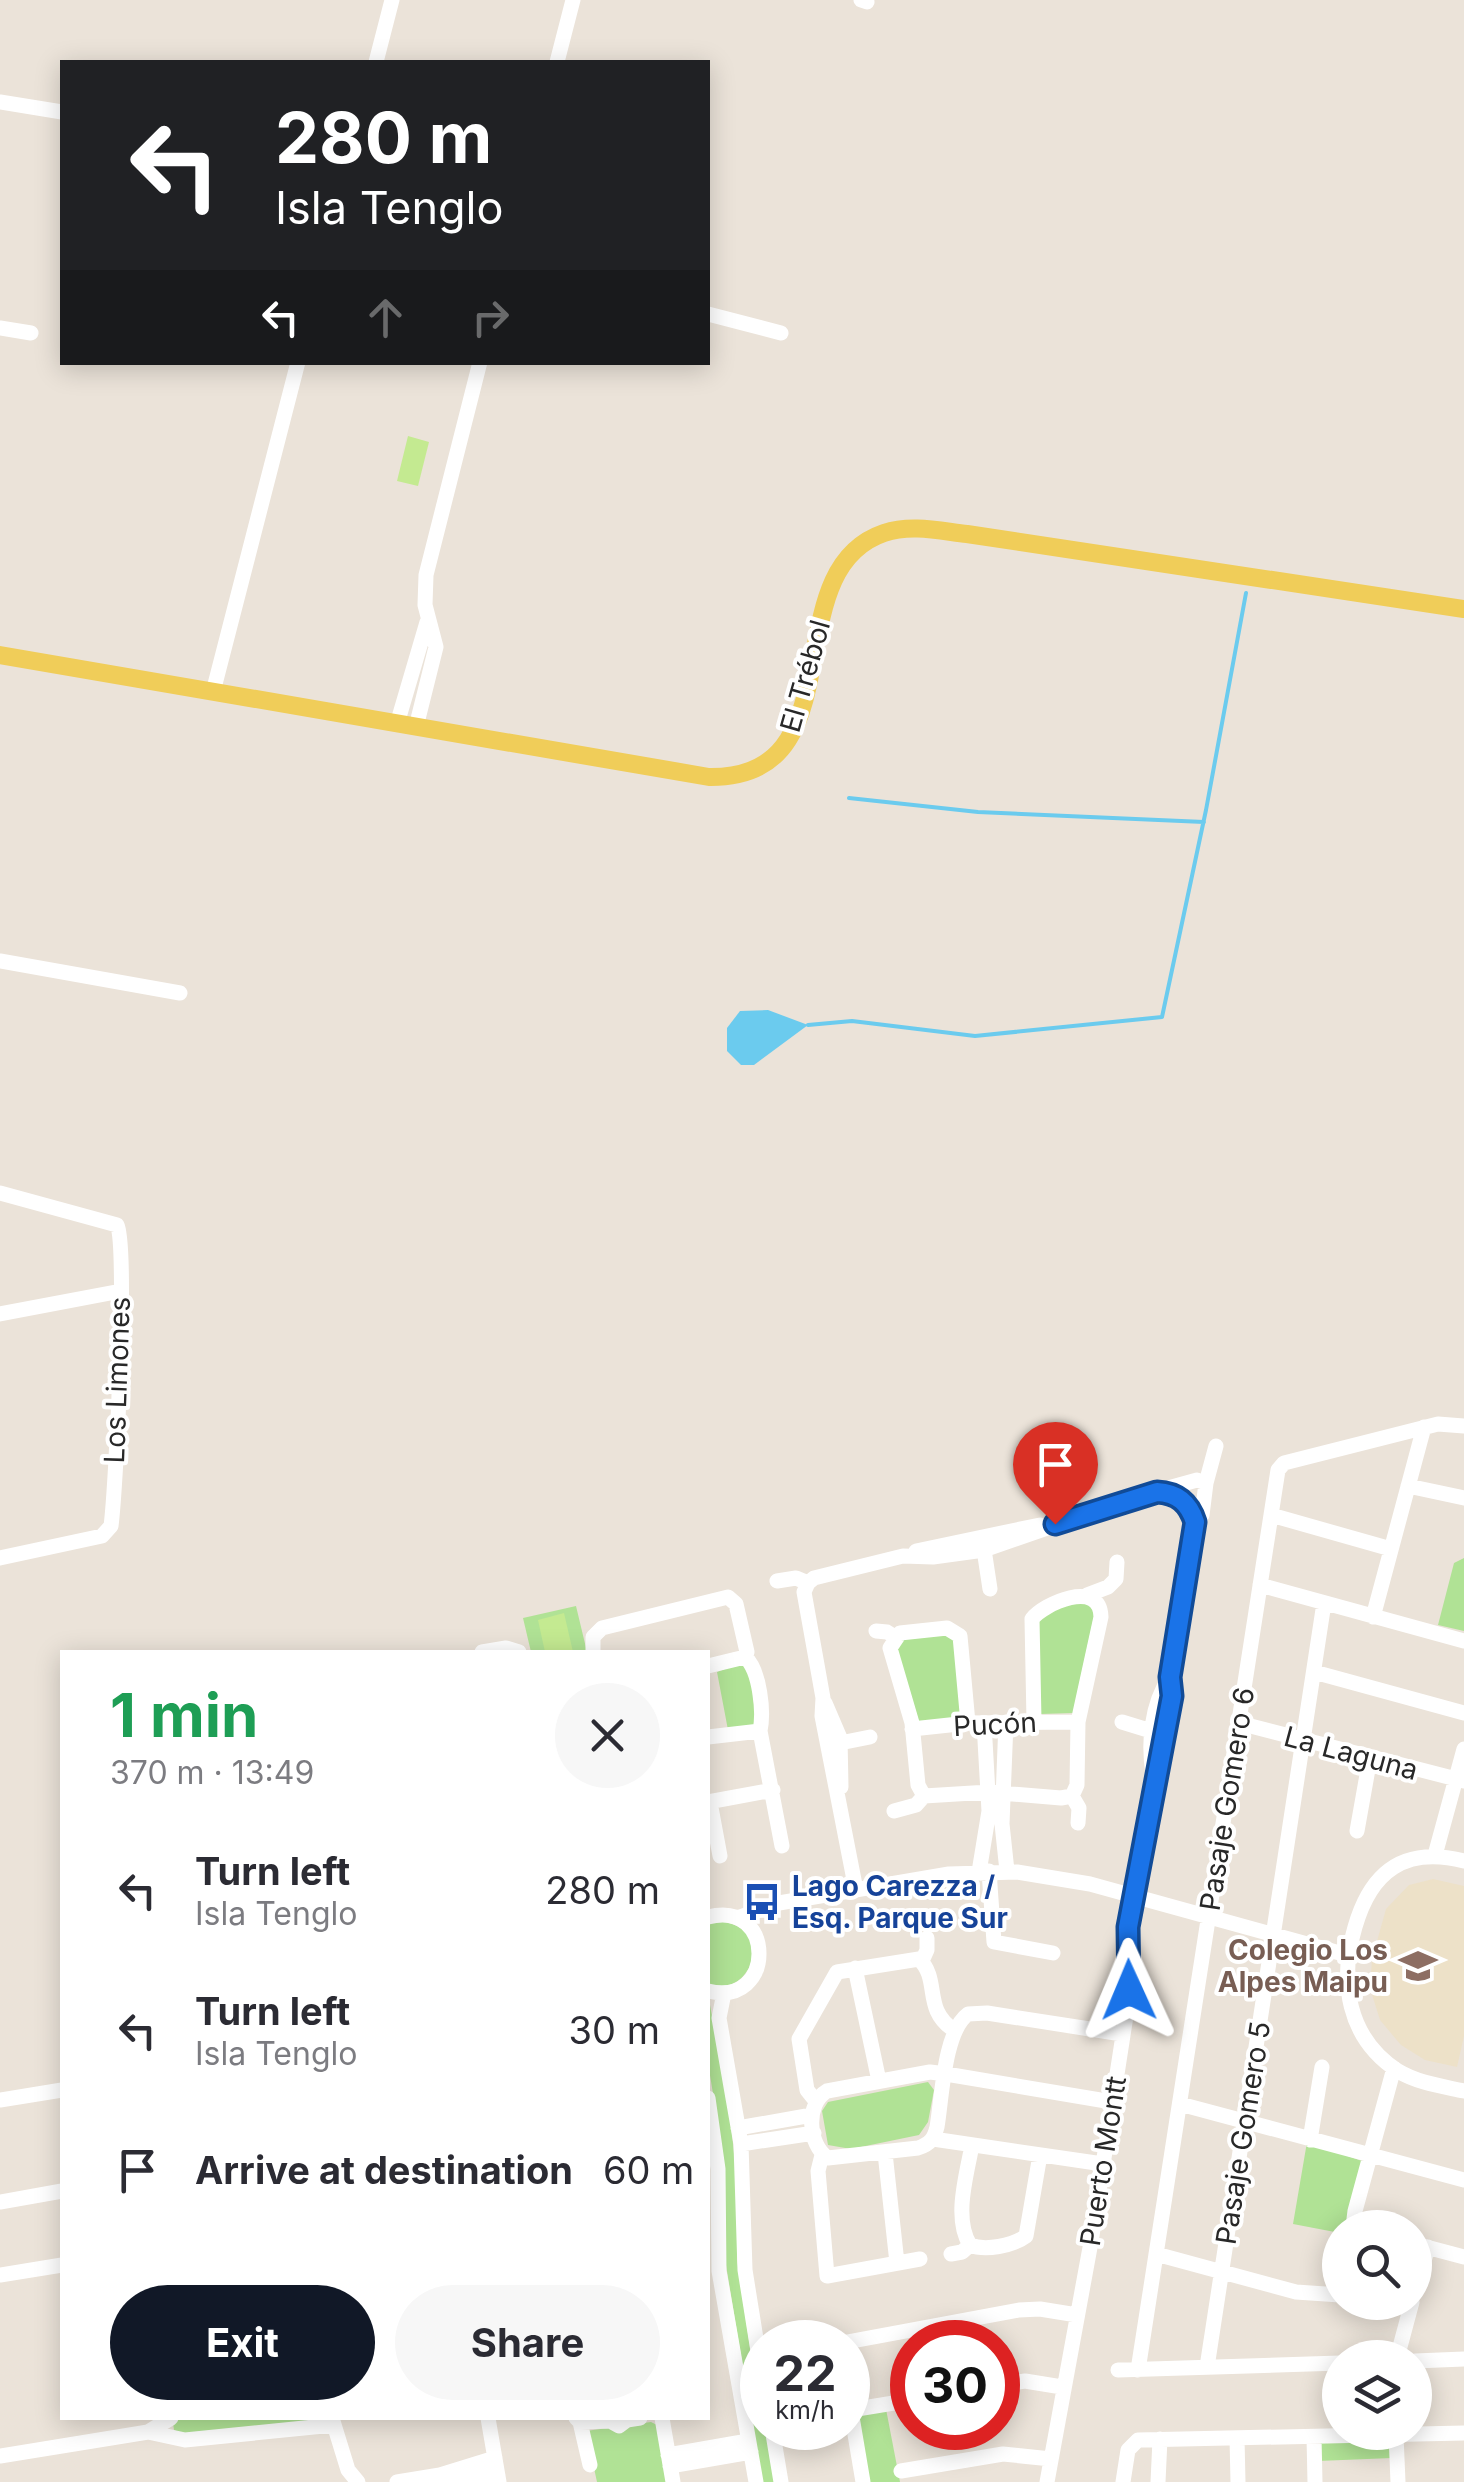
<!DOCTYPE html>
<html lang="en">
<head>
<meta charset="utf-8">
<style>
	:root { --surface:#fff; --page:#f7f7f7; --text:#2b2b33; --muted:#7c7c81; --accent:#111827 }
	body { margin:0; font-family:Inter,sans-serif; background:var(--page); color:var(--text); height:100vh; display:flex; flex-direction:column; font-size:38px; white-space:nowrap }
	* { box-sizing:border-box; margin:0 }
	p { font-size:32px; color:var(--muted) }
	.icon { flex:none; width:55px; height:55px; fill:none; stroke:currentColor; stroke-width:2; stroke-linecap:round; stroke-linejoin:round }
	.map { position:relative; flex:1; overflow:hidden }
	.details { position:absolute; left:60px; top:1650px; width:650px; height:770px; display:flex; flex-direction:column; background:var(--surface); border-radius:0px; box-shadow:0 5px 25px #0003 }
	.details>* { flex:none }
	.banner { position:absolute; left:60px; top:60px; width:650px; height:305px; border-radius:0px; box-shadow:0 5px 25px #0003; background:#202124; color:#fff; overflow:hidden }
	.buttons { position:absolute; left:1322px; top:2210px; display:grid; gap:20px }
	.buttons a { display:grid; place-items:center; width:110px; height:110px; border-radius:50%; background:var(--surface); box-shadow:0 5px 25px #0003; font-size:50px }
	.speed { position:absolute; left:740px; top:2320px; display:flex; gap:20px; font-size:50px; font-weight:700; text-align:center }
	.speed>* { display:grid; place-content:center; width:130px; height:130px; border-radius:50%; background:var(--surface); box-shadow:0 5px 25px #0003; line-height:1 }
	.speed small { font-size:25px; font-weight:400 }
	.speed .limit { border:15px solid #d22; background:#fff; color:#111 }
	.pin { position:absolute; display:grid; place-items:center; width:85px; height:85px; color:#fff; margin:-102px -42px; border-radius:50% 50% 50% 0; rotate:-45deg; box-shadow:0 0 10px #0007 }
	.pin .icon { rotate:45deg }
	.me { position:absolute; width:110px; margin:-55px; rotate:359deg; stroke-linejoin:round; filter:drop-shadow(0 0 8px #0008) }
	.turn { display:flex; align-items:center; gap:35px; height:210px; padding:0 50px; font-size:45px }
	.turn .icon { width:130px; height:130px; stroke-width:2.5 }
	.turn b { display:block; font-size:70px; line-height:85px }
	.lanes { display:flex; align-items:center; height:95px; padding:0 50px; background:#0003; justify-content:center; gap:50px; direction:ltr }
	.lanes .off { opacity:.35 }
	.round { display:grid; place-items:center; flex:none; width:105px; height:105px; border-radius:52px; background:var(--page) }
	.headline { display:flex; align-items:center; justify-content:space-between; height:170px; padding:0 50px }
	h1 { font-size:60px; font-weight:700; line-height:75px; color:#1e9e55 }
	.button { display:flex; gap:20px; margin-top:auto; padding:20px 50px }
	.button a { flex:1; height:115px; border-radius:60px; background:var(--accent); color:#fff; font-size:40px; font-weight:700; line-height:115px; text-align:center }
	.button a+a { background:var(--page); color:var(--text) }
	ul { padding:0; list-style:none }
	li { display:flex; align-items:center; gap:30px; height:140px; padding:0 50px }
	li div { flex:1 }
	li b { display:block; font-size:38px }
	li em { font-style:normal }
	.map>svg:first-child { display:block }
	.education { fill:#ede1c8 }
	.green { fill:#b0e295 }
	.pitch { fill:#c4ea91 }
	.water { fill:#6bcbee }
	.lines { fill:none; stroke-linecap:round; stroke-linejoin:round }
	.stream { stroke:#6bcbee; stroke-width:4 }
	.minor { stroke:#fff; stroke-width:15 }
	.major { stroke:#f0cd59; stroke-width:18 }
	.route-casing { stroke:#114b97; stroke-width:25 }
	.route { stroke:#1a73e8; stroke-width:18 }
	.labels { text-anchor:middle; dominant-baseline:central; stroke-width:8; stroke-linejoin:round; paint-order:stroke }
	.street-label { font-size:28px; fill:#282828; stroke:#fff }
	.transit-label { font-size:28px; font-weight:bold; fill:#164399; stroke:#fff; text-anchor:start }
	.education-label { font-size:28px; font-weight:bold; fill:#785e54; stroke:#fff; text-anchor:end }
</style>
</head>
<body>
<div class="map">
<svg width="1464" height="2482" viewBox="0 0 1464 2482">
	<rect width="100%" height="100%" fill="#ebe3d9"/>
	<path class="education" d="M1433,1879L1464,1886V2036L1457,2067L1425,2060L1401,2045L1380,2020L1370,1988L1372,1959L1386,1909L1409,1885Z"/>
	<path class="green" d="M1464,1558V1631L1438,1625L1454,1563Z
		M1083,1599L1096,1607L1073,1713L1040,1714L1035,1617Z
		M576,1606L587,1652H531L523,1618Z
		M945,1633L955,1638L962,1717L919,1722L897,1649L903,1638Z
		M746,1661L750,1666L756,1725L728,1730L717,1672Z
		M721,1920C728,1923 738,1925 743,1930C764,1947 749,1984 724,1986C718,1987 713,1985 708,1984V1923Z
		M708,2004L710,2005L731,2124L738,2193L737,2260L762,2428H765L775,2482H762L724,2253L722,2149L708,2063Z
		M928,2082L934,2090L928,2122L919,2135L851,2149L828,2145L822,2111L828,2102Z
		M1307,2142L1362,2161L1345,2227L1340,2228V2233L1293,2224Z
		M886,2409L900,2482H870L858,2414Z
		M178,2418H325L322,2421L184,2435L174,2430L173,2423Z
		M651,2422L657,2425L668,2482H597L586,2431Z
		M1387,2439L1392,2442V2458L1318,2461L1321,2441Z"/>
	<path class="pitch" d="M408,436L429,442L418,486L397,481Z
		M564,1613L573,1652H545L538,1620Z"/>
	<path class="water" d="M768,1010L808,1025L754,1065H741L727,1051V1028L740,1011Z"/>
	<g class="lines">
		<path class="stream" d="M849,798L978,812L1204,822
			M808,1025L852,1021L975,1036L1162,1017L1206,810L1246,593"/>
		<path class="minor" d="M861,0L867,2
			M376,62L392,0
			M557,62L573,0
			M0,102L62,112
			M708,314L781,333
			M0,328L31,333
			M213,692L298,362
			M397,724L427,622
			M416,727L436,647L425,605L426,575L480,362
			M0,961L180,993
			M0,1193L117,1225C128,1245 116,1489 111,1526L102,1536L0,1558
			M0,1314L121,1291
			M1206,1483L1216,1446
			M1408,1486L1464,1498
			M1161,1490L1197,1480L1206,1483L1202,1515L1195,1529
			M1271,1515L1391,1549
			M983,1543L990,1589
			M916,1551L1040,1525
			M777,1581L796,1578L808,1583
			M1260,1585L1464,1641
			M1087,1595L1108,1587L1116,1579L1117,1562
			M1373,1617L1424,1427
			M876,1631L887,1632L895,1637
			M482,1652L506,1648L519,1652
			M593,1652V1637L602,1628L728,1597L736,1604L747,1652L745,1657
			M745,1657C760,1670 764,1712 760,1731L782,1846
			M708,1666L745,1657
			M1314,1672L1464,1713
			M825,1703L840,1738L841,1787
			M1034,1721L1032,1619C1043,1604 1100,1578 1101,1617L1078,1722L1077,1785L1072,1796
			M1006,1722L1002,1824L1007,1871
			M1122,1722L1161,1734
			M1239,1723L1464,1781
			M912,1729L968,1723L1078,1722
			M708,1737L760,1731
			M835,1744L870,1737
			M1153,1774C1148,1743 1151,1704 1170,1677
			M924,1796L918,1785L912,1723L890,1648L900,1633L947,1628L960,1636L968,1723
			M924,1796L989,1792L1061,1798L1072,1796
			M1072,1796L1079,1808L1078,1823
			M708,1802L773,1790
			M710,1802L720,1856
			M894,1811L916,1805L924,1796
			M1357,1831L1370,1758
			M1435,1855L1464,1749
			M1464,1861C1405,1846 1371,1871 1355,1927C1339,1981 1347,2038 1398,2071C1418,2083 1441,2086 1464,2091
			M989,1871L994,1942L1053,1953
			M979,1872L989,1811L984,1723
			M856,1890L822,1716L823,1698L804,1592L808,1583L814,1578L903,1556L933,1557L984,1550L1148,1493C1179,1488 1196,1507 1195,1536L1170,1677L1172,1696L1128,1927V2003L1091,2242L1047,2482
			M708,1917C776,1899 776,2008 708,1991
			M737,1918L779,1903L949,1874L1017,1872L1090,1884L1347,1955
			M922,1961L927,1950V1938
			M855,1968L879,2081
			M724,1993L719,2018L741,2144L745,2270L762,2376
			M708,2098L718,2169L719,2271L756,2482
			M0,2100L62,2090
			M815,2100L807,2090L799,2039L837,1972L919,1959C941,1980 922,2009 954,2030
			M1112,2102L946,2074L930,2072L827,2091C805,2104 808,2145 828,2158L918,2148C930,2144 934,2139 937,2127C942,2098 944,2031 968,2014L987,2013L1122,2034
			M1180,2104L1464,2180
			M738,2128L812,2115
			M933,2139L1103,2164
			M1310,2140L1322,2067
			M741,2144L814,2133
			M885,2153L897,2263
			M822,2155L818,2171L827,2276L920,2259
			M0,2202L62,2191
			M1360,2228L1354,2219L1355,2211L1394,2068
			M1415,2244L1464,2257
			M970,2245C985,2251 1013,2246 1026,2236L1040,2155
			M970,2245C953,2218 967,2174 972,2145
			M951,2254L962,2252L970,2245
			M1156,2254L1296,2292L1340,2295
			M0,2275L62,2265
			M1415,2293L1428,2247
			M847,2342L1019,2310L1040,2309L1077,2315
			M1397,2358L1412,2302
			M1415,2361L1464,2359
			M1207,2367L1324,1603
			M1118,2370L1340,2363
			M1138,2370L1278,1470L1284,1463L1438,1424L1464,1426
			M998,2385L1025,2381L1062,2387
			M848,2393L863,2482
			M851,2410L912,2400
			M332,2418L348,2470L358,2482
			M488,2418L499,2482
			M576,2418L580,2422L590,2465
			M662,2418L673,2482
			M580,2422L610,2421L619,2426L627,2420L640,2418
			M772,2428L781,2482
			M148,2432L185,2440L334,2425
			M1396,2435L1398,2482
			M1314,2437L1315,2482
			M1237,2438L1238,2482
			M668,2455L748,2441
			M0,2456L148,2432L171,2418
			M670,2466L751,2452
			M901,2471L1003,2454L1051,2459
			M444,2475H498
			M397,2482L440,2475L495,2458
			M1123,2482L1128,2450L1138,2440L1464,2433
			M1158,2482L1160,2439"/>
		<path class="major" d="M0,655L709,777C860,779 772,571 884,533C911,524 940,531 967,534L1464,609"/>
	</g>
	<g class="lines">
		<g class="route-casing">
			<path id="route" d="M1055,1524L1157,1492C1178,1493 1189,1503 1195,1522L1170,1677L1172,1696L1128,1927L1129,1990"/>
		</g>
		<use href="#route" class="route"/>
	</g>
	<defs>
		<g id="bus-bare" transform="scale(3)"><path d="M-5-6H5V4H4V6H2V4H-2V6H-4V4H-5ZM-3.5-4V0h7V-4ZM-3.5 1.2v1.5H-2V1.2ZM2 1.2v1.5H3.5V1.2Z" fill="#1a4fb4" stroke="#fff" stroke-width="2.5" paint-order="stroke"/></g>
		<g id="school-bare" transform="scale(3)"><path d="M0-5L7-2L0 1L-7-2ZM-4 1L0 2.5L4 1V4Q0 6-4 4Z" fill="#8d6e63" stroke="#fff" stroke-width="2.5" paint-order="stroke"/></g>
	</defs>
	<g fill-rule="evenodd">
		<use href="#bus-bare" x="762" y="1902"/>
		<use href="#school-bare" x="1418" y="1966"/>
	</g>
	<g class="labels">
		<g class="street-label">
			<text transform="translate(805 676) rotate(-74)">El Trébol</text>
			<text transform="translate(117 1380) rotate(-88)">Los Limones</text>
			<text transform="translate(995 1724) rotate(-3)">Pucón</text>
			<text transform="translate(1351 1753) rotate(15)">La Laguna</text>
			<text transform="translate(1227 1799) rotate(-81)">Pasaje Gomero 6</text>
			<text transform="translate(1243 2133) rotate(-81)">Pasaje Gomero 5</text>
			<text transform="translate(1103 2161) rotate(-81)">Puerto Montt</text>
		</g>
		<g class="transit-label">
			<text x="792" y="1886">Lago Carezza /<tspan x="792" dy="32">Esq. Parque Sur</tspan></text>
		</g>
		<g class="education-label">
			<text x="1388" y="1950">Colegio Los<tspan x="1388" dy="32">Alpes Maipu</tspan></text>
		</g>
	</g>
</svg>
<div class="buttons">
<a><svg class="icon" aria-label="search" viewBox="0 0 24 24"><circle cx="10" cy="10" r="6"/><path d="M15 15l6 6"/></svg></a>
<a><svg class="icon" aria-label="layers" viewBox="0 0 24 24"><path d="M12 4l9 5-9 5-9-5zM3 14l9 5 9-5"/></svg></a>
</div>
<div class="speed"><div>22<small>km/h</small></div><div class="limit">30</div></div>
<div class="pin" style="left:1055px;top:1524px;background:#d93025"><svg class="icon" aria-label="arrive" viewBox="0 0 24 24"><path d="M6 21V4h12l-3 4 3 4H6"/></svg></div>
<svg class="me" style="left:1129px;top:1990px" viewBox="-20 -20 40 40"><path d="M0-17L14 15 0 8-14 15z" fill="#1a73e8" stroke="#fff" stroke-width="4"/></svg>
<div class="banner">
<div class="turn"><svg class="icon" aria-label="left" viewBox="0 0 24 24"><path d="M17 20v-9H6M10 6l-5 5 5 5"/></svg><div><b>280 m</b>Isla Tenglo</div></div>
<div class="lanes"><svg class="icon" aria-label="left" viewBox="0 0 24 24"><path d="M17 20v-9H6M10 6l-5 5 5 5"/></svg><svg class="icon off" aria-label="ahead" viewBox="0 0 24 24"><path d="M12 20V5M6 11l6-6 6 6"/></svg><svg class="icon off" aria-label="right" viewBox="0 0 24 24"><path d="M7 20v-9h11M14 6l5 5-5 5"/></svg></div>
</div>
<section class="details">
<div class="headline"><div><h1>1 min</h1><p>370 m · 13:49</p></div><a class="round"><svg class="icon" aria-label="close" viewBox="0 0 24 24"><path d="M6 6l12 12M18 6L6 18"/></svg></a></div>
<ul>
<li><svg class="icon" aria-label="left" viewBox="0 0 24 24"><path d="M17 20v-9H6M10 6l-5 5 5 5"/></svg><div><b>Turn left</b><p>Isla Tenglo</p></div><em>280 m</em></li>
<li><svg class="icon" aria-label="left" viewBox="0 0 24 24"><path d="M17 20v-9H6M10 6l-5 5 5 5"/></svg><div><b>Turn left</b><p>Isla Tenglo</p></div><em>30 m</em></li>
<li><svg class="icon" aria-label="arrive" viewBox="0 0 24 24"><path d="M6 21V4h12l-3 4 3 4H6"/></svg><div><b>Arrive at destination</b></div><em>60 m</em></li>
</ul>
<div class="button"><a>Exit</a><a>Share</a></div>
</section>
</div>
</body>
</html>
